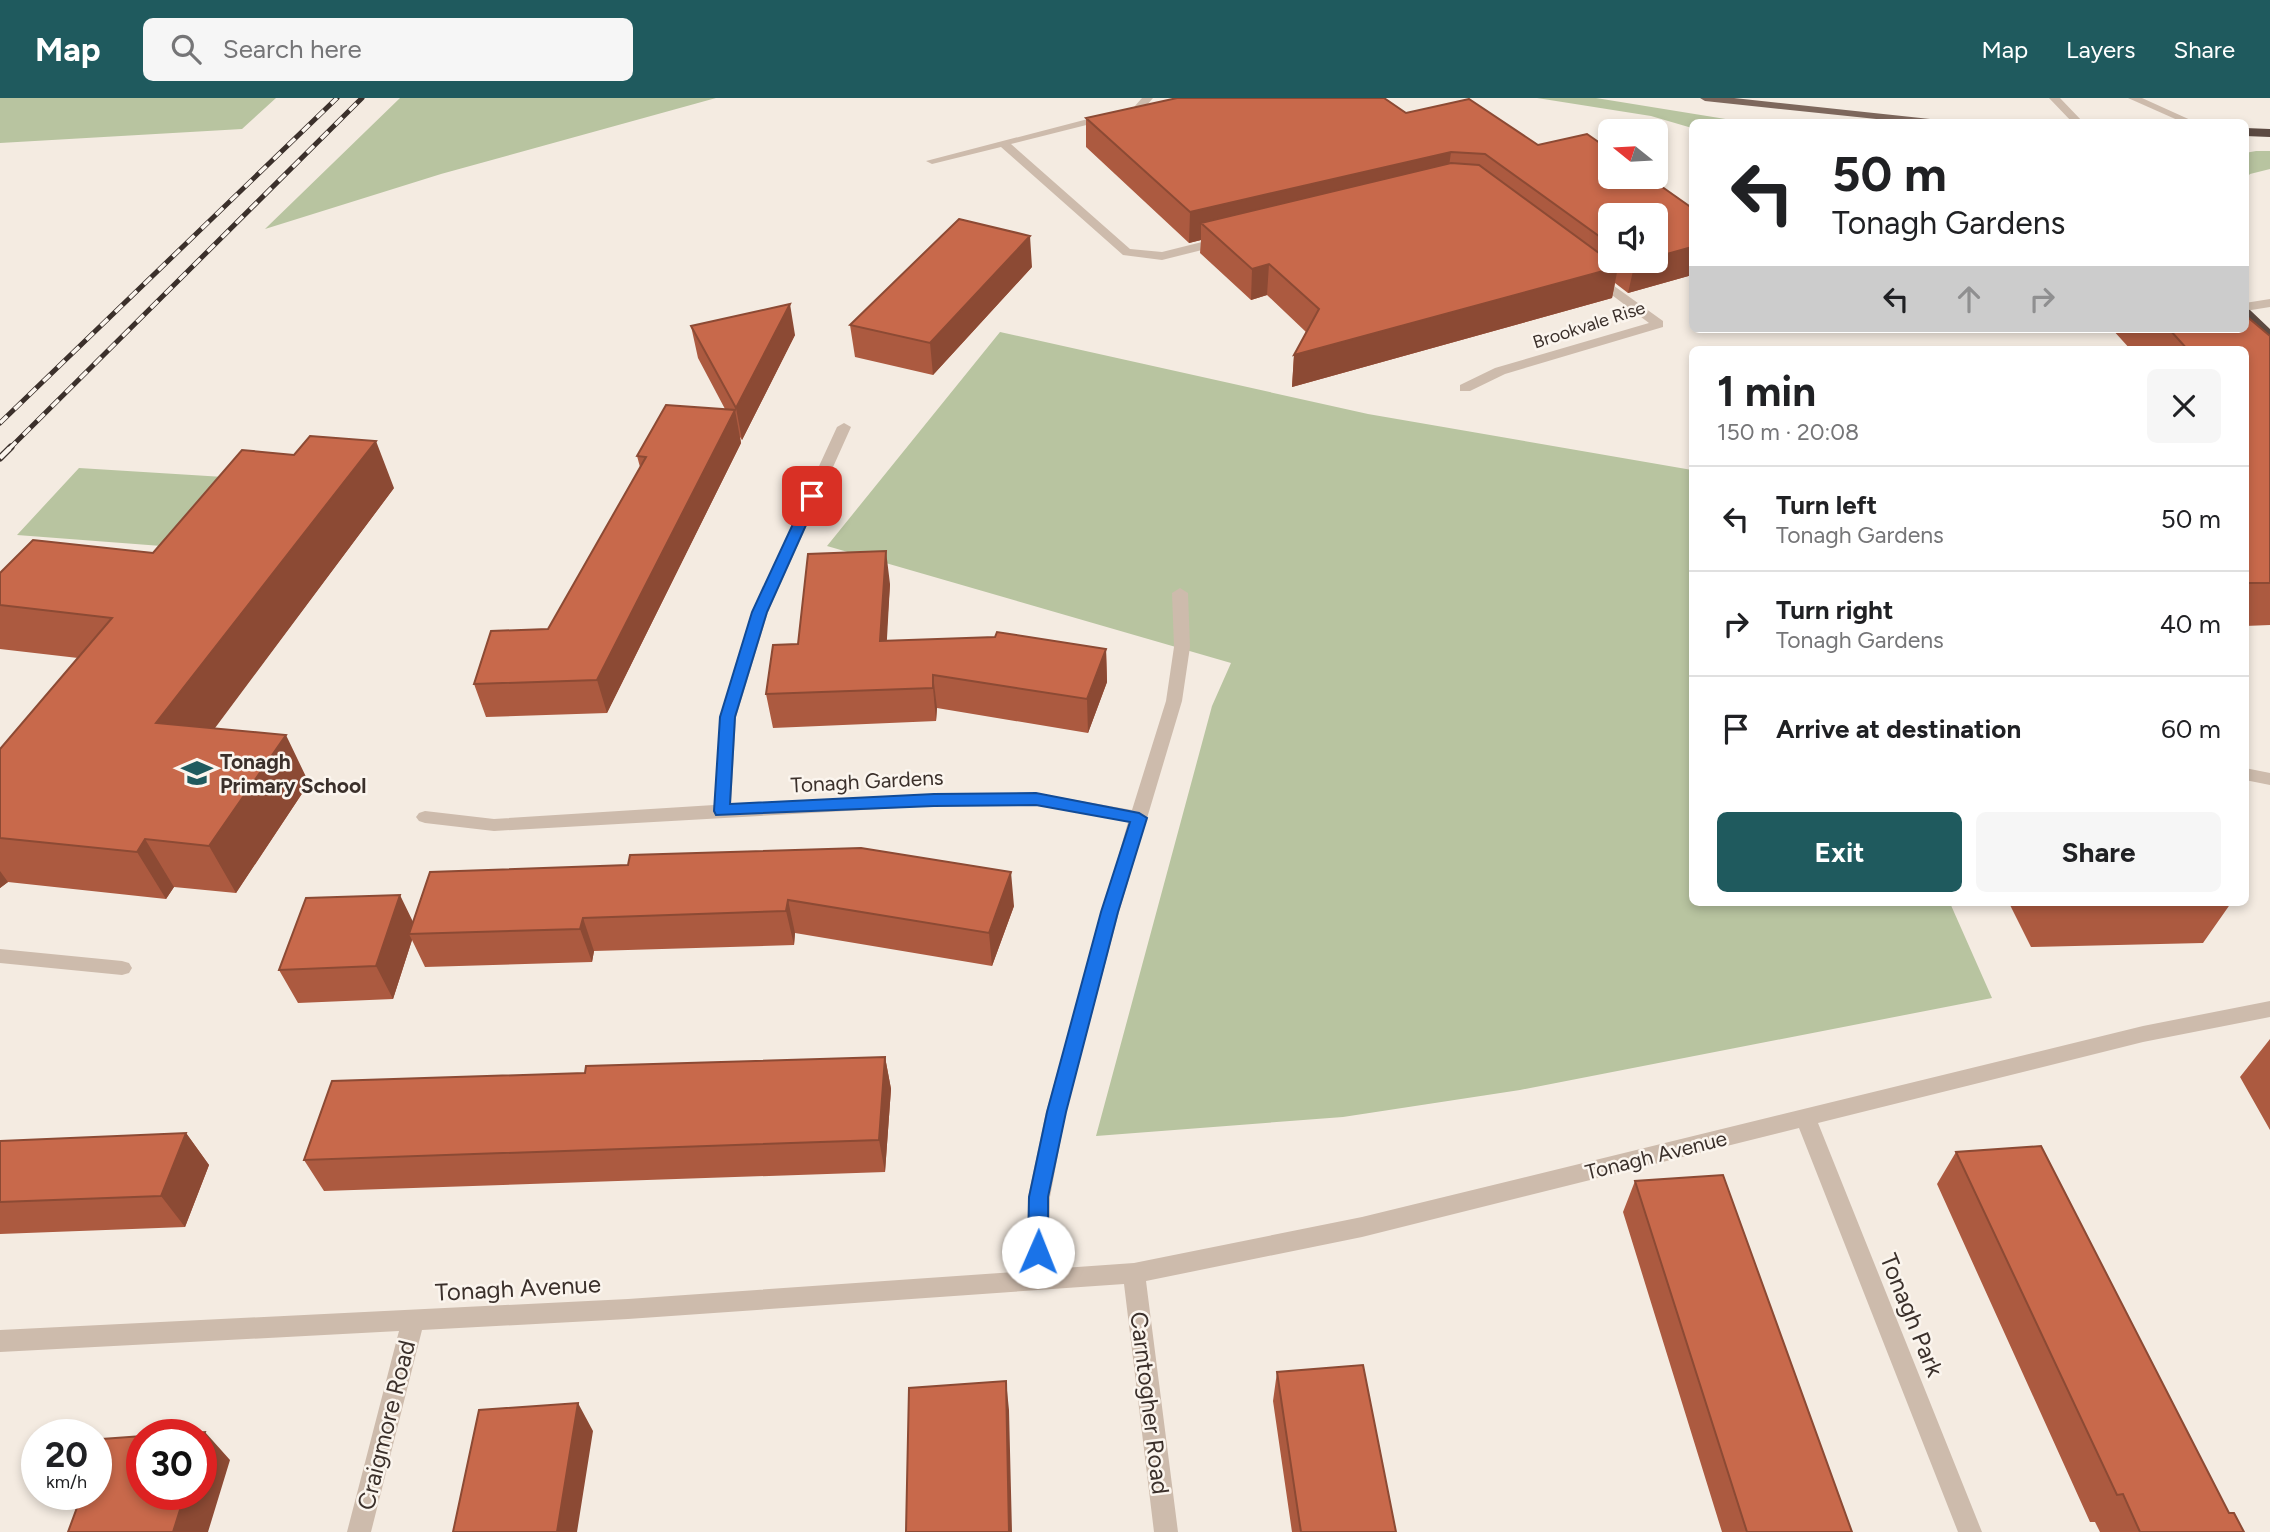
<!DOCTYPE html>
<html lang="en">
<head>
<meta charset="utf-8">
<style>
	:root { --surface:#fff; --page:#f6f6f6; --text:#202124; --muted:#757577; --line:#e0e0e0; --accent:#1f5a5e }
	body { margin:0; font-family:Figtree,sans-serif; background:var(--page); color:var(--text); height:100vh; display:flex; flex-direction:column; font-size:26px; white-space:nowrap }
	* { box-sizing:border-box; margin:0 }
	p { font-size:23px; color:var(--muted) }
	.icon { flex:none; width:38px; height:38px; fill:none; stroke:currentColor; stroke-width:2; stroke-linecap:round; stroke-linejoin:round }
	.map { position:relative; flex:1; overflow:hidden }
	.panel { position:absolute; left:1689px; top:248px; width:560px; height:560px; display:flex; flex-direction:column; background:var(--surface); border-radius:10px; box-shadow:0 4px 10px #0003 }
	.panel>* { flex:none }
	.hud { position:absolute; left:1689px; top:21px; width:560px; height:214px; border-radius:10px; box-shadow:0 4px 10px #0003; background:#fff; color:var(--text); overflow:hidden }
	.needle { width:46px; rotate:288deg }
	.controls { position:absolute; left:1598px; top:21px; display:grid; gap:14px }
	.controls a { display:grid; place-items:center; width:70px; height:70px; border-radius:10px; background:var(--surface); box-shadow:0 4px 10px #0003; font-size:35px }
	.speed { position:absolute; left:21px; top:1321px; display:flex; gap:14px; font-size:35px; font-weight:700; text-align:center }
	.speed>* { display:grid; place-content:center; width:91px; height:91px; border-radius:50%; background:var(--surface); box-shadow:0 4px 10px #0003; line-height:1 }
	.speed small { font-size:18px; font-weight:400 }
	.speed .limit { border:10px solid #d22; background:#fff; color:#111 }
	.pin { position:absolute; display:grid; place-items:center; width:60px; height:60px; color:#fff; margin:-30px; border-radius:14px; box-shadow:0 4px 10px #0006 }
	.me { position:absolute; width:77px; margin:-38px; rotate:1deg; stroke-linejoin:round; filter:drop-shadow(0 0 5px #0008) }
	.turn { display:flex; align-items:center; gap:24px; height:147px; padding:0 28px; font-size:32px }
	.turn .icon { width:91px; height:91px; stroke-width:2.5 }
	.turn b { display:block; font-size:49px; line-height:60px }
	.lanes { display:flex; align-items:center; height:66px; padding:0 28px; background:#0003; justify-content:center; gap:35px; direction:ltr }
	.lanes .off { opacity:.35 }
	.round { display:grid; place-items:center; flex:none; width:74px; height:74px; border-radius:10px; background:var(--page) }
	.headline { display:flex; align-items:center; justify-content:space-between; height:119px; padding:0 28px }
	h1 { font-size:42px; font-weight:700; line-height:52px }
	.button { display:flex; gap:14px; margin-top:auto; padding:14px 28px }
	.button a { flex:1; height:80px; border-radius:10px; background:var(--accent); color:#fff; font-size:28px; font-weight:700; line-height:80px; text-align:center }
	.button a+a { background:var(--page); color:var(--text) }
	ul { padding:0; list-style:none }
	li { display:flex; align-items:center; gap:21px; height:105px; padding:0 28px; border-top:2px solid var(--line) }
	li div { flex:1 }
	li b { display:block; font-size:26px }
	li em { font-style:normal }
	header { display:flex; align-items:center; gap:42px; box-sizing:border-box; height:98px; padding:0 35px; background:var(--accent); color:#fff }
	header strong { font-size:33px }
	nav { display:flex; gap:38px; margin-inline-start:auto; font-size:24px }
	.search { width:490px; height:63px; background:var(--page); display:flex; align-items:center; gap:18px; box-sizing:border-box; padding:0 24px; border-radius:10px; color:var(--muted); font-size:26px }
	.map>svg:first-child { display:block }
	.green { fill:#b8c4a0 }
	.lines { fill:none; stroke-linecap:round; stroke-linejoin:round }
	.minor { fill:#cdbbac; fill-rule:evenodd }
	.major { fill:#7d675c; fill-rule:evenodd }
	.highway { fill:#5c4a42; fill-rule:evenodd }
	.rail-far1-casing { stroke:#3b302b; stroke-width:5 }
	.rail-casing { stroke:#3b302b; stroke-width:7 }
	.rail-far1 { stroke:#fbf5ee; stroke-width:3.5; stroke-dasharray:10; stroke-linecap:butt }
	.rail { stroke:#fbf5ee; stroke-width:4.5; stroke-dasharray:14; stroke-linecap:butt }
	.wall { fill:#ac5a40; fill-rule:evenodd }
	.shaded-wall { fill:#8c4a34 }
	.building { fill:#c8694b; stroke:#8c4a34; stroke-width:2 }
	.route { fill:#1a73e8; stroke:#114b97; stroke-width:2 }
	.labels { text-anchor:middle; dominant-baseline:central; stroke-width:5; stroke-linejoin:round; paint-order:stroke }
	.far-street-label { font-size:18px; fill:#3b302b; stroke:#fbf5ee }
	.poi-label { font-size:21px; font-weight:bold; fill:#3b302b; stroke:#fbf5ee; text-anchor:start }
	.street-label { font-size:21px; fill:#3b302b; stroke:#fbf5ee }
	.near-street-label { font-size:24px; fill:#3b302b; stroke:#fbf5ee }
</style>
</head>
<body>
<header>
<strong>Map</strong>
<div class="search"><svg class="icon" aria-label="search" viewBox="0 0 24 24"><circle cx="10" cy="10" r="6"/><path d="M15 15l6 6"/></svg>Search here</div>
<nav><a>Map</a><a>Layers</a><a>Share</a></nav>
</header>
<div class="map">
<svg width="2270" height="1434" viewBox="0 0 2270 1434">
	<rect width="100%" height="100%" fill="#f4ebe1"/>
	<path class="green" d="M0,0H276L242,31L0,45Z
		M400,0H716L441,76L265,131Z
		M1537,0H1596L1744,24H1692V30L1651,18Z
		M2256,53H2270V71L2250,76L2245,82V55Z
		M1000,234L1368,316L1692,372V805H1950L1992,900L1520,992L1343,1019L1096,1038L1212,608L1231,565L827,448Z
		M79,370L272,382L214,452L17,437Z"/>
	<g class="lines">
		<path class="minor" d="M1142,0H1153L1142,13L1011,46L1130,151L1162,154L1222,139L1226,140V146L1162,162L1123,157L1001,49L932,66L926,63L1134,9Z
			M2049,0H2060L2083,24H2072Z
			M2128,0H2142L2195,24H2182Z
			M1596,175L1663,223V229L1505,276L1470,293H1460V287L1495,270L1649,225L1592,182L1590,179Z
			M2270,201V209L2245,213V205Z
			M844,325L851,329L768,514L736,619L731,706L934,696L1036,695L1132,712L1166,603L1174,549L1172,495L1180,490L1188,495L1190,549L1182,603L1119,814L1066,1014L1050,1099L1049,1171L1134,1165L1362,1119L2143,928L2270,903V919L2143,944L1818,1025L1982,1434H1958L1799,1030L1362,1139L1146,1183L1178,1434H1154L1124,1186L628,1221L422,1232L371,1434H347L399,1233L0,1254V1232L628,1201L1027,1173L1028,1099L1046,1014L1128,724L1036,707L934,708L494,733L425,725L419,723L416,719L419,715L425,713L494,721L714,707L720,619L752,514L837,329Z
			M2245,670L2270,675V687L2245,682Z
			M0,851L122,863L129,865L132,870L129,875L122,877L0,865Z"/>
		<path class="major" d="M1700,0H1734L1930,21L1935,24H1905L1705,3Z"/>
		<path class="highway" d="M2245,30L2270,31V39L2245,38Z
			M2245,211L2250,212L2270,231V244L2265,242L2245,224Z"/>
		<g class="rail-far1-casing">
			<path id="rail-far1" d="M0,325L337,0
				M9,351L362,0"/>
		</g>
		<g class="rail-casing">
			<path id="rail" d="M0,360L11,349"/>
		</g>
		<use href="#rail-far1" class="rail-far1"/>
		<use href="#rail" class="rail"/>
	</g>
	<path class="wall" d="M1177,0H1384L1406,15L1469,1L1538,47L1587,36L1610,52V79H1648L1692,110V177L1628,195L1615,185L1612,200L1292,289L1294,257L1306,234L1267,197L1251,202L1200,155L1201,142L1189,145L1086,49V20ZM1610,117H1656V163H1610Z
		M1032,169L933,277L855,259L850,227Z
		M691,228L795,237L742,342L740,339L741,345L607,615L486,619L474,586L548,531L640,369L637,358L725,311L698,260Z
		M2112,231H2245L2270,238V527L2245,528V252H2131Z
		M394,390L214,630L309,685L236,795L174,789L166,801L8,784L0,790V651L78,560L0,551V475L153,455Z
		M890,486L886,543L1106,551L1107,584L1088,635L937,610L936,623L773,630L766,596L798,546Z
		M430,774L1014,808L992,868L795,835L794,847L594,853L592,864L425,869L412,842L393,901L298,905L279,872L413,824Z
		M2009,805H2231L2203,845L2031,849Z
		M2270,941V1032L2240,979Z
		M885,959L891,991L885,1074L324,1093L304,1062L585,975Z
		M186,1035L209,1067L185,1129L0,1136V1043Z
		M1956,1054L2229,1415L2244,1434H2100L2095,1424H2090L1937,1086Z
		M1635,1083L1852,1434H1722L1623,1114Z
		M1277,1274L1396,1434H1292L1273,1303Z"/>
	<path class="shaded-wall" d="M1451,54L1447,83L1201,125V142L1189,145L1190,114Z
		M1030,138L1032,169L933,277L930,245Z
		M1692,149V177L1628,195L1635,164L1641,163H1656V159Z
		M1269,166L1267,197L1251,202L1252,171Z
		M1618,169L1612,200L1292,289L1294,257Z
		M790,206L795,237L742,342L736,310Z
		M735,312L741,345L607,615L597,582Z
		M376,343L394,390L183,673L156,625Z
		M886,453L890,486L885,576L880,543Z
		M1106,551L1107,584L1088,635L1087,601Z
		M933,577L937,610L936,623L933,590Z
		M286,637L309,685L236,795L209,748Z
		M145,741L174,789L166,801L137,754Z
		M0,773L8,784L0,790Z
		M1011,774L1014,808L992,868L989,835Z
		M400,797L416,830L409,836L412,842L393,901L376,868Z
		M788,802L795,835L794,847L786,813Z
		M583,820L594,853L592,864L580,831Z
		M885,959L891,991L885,1074L879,1042Z
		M186,1035L209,1067L185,1129L161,1098Z
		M1006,1283L1009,1312L1012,1434H1009Z
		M578,1305L593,1333L577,1434H557Z
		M205,1334L230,1362L208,1434H173L185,1396H201V1345Z"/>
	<path class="building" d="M1177,0H1384L1406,15L1469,1L1538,47L1587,36L1610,52V79H1648L1692,110V149L1656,159V117H1610V146L1485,56L1451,54L1190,114L1086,20Z
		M1451,65L1479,67L1618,169L1294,257L1319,211L1269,166L1252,171L1201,125Z
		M959,121L1030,138L930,245L850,227Z
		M790,206L736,310L691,228Z
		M2245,217L2270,238V485H2245V252H2188L2169,231H2245Z
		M666,307L735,312L597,582L474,586L491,533L548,531L646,359L637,358Z
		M310,338L376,343L156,625L286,637L209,748L145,741L137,754L0,740V651L112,520L0,507V475L33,442L153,455L242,352L294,357Z
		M886,453L880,543L995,539L997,534L1106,551L1087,601L933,577V590L766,596L773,547L798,546L808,456Z
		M861,750L1011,774L989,835L788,802L786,813L583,820L580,831L409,836L430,774L628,767L630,757Z
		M400,797L376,868L279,872L306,800Z
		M885,959L879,1042L304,1062L332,983L585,975L586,968Z
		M186,1035L161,1098L0,1104V1043Z
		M2041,1048L2229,1415H2234L2244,1434H2140L2123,1396L2117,1397L1956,1054Z
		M1723,1077L1852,1434H1747L1635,1083Z
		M1363,1267L1396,1434H1301L1277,1274Z
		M1006,1283L1009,1434H906L909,1290Z
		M578,1305L557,1434H453L479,1312Z
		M205,1334L201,1345V1337H161Z
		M142,1338V1396H185L173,1434H68L82,1396H96V1356L102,1341Z"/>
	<path class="route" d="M812,394L819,398L767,514L735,619L730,706L934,696L1036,695L1139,715L1147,720L1118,814L1066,1014L1048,1099V1154L1045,1161L1038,1163L1031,1161L1028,1154L1029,1099L1047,1014L1101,814L1130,724L1036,707L934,708L716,717L714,713L720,619L752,514L806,398Z"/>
	<defs>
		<g id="school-bare" transform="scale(2.415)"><path d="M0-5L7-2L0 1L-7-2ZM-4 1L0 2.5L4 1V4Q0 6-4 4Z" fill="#1f5a5e" stroke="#fbf5ee" stroke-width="2.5" paint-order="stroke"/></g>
	</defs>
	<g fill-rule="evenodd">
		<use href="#school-bare" x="197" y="675"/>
	</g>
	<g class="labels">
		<g class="far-street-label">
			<text transform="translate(1589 227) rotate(-18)">Brookvale Rise</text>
		</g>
		<g class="poi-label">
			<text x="220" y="663">Tonagh<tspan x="220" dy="24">Primary School</tspan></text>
		</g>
		<g class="street-label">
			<text transform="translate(867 683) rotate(-3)">Tonagh Gardens</text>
			<text transform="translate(1656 1057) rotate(-14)">Tonagh Avenue</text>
		</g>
		<g class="near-street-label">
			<text transform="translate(518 1190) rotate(-3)">Tonagh Avenue</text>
			<text transform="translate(1912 1217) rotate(68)">Tonagh Park</text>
			<text transform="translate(1150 1305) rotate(83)">Carntogher Road</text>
			<text transform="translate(386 1327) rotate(-76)">Craigmore Road</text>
		</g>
	</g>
</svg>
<div class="controls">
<a><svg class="needle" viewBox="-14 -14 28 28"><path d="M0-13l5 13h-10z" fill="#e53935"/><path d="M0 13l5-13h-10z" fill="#757577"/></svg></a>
<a><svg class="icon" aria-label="sound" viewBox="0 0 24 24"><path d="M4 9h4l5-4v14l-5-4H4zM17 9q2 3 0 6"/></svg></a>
</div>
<div class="speed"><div>20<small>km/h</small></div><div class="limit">30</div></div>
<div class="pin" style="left:812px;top:398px;background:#d93025"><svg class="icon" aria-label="arrive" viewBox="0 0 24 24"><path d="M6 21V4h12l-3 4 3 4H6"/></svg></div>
<svg class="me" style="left:1038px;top:1154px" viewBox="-20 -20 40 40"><circle r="19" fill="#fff"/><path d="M0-13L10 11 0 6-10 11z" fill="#1a73e8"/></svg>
<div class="hud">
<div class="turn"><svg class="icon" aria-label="left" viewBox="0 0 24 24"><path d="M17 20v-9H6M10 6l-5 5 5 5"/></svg><div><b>50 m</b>Tonagh Gardens</div></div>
<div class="lanes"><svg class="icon" aria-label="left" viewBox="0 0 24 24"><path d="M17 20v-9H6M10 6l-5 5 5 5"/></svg><svg class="icon off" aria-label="ahead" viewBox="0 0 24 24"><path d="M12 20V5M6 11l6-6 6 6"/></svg><svg class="icon off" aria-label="right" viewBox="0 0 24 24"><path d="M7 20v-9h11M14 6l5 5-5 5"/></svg></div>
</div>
<section class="panel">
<div class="headline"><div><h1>1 min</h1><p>150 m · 20:08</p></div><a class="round"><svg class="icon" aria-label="close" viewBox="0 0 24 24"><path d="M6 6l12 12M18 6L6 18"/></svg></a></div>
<ul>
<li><svg class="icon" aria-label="left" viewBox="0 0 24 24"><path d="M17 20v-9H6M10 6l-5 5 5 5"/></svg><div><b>Turn left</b><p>Tonagh Gardens</p></div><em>50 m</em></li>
<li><svg class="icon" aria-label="right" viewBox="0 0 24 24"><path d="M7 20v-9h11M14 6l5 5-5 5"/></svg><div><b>Turn right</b><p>Tonagh Gardens</p></div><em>40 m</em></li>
<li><svg class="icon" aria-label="arrive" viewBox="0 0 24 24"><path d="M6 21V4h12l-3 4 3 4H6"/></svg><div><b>Arrive at destination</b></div><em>60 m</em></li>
</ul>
<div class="button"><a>Exit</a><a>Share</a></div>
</section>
</div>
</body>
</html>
